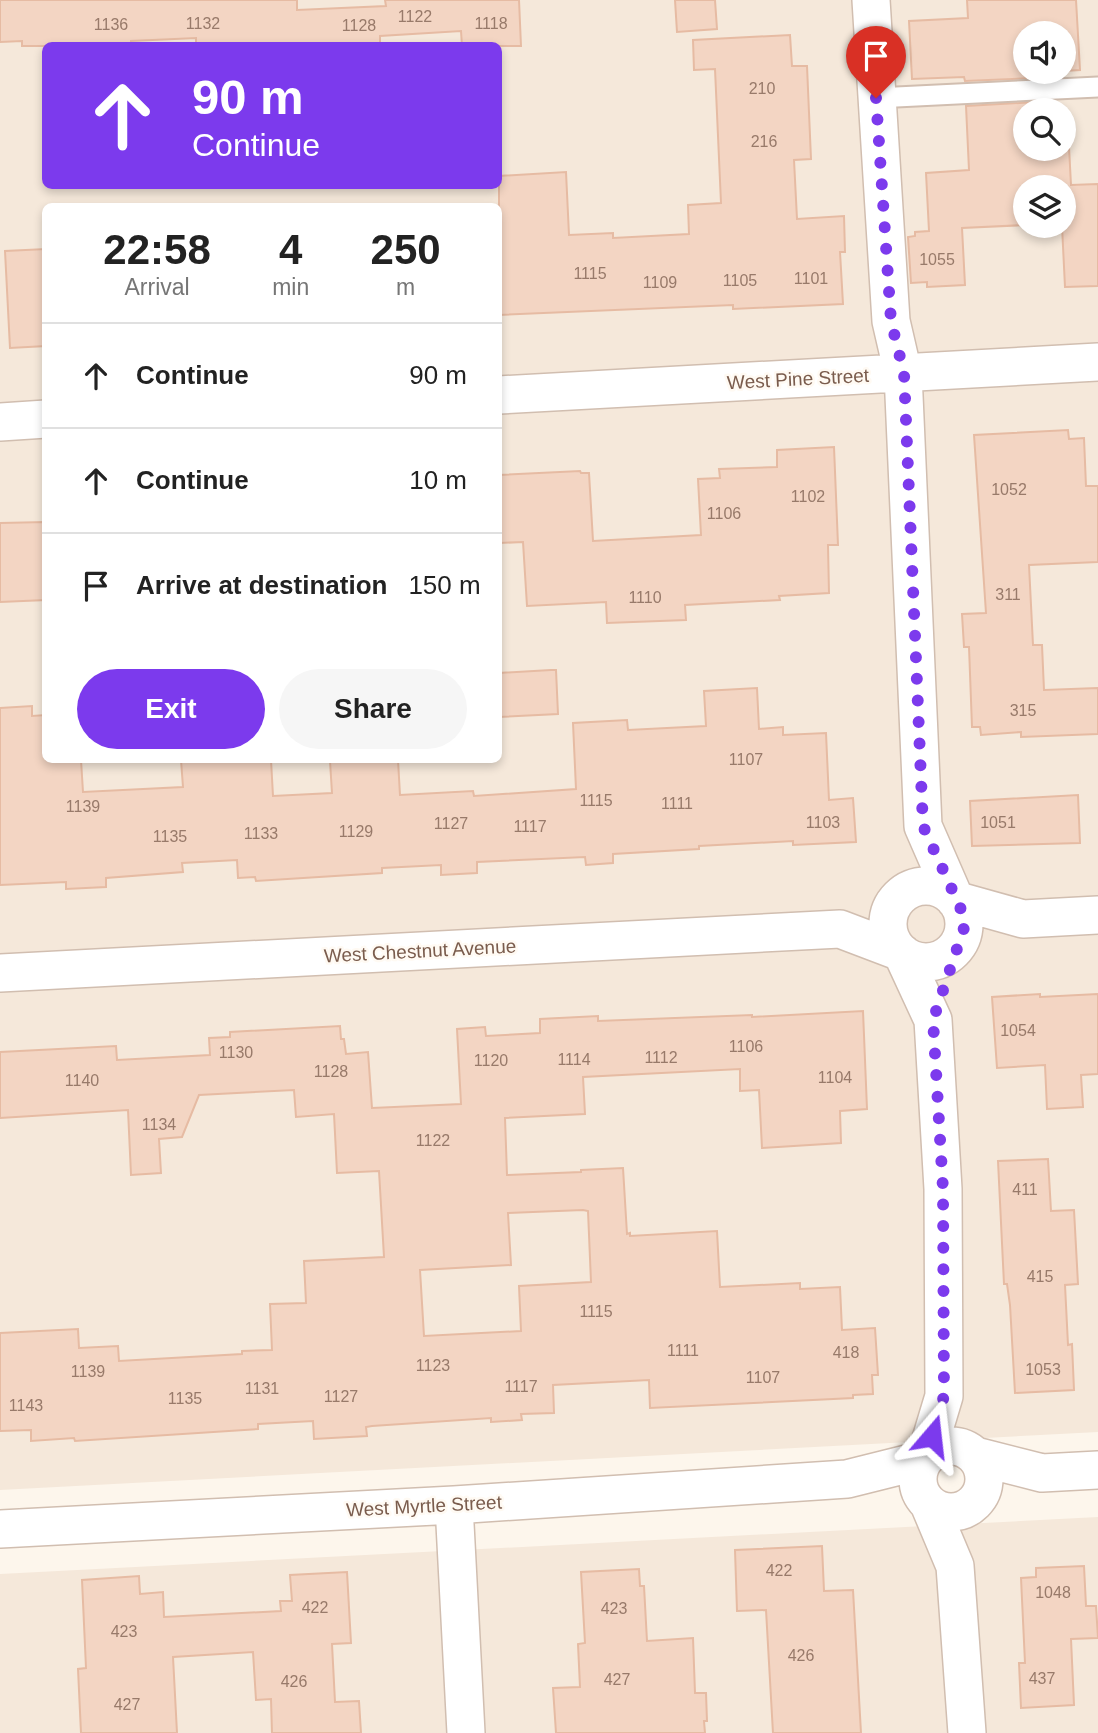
<!DOCTYPE html>
<html lang="en">
<head>
<meta charset="utf-8">
<style>
	:root { --surface:#fff; --page:#f6f6f6; --text:#222; --muted:#767676; --line:#e0e0e0; --accent:#7c3aed }
	body { margin:0; font-family:Arial,sans-serif; background:var(--page); color:var(--text); height:100vh; display:flex; flex-direction:column; font-size:26px; white-space:nowrap }
	* { box-sizing:border-box; margin:0 }
	p { font-size:23px; color:var(--muted) }
	.icon { flex:none; width:38px; height:38px; fill:none; stroke:currentColor; stroke-width:2; stroke-linecap:round; stroke-linejoin:round }
	.map { position:relative; flex:1; overflow:hidden }
	.sheet { position:absolute; left:42px; top:203px; width:460px; height:560px; display:flex; flex-direction:column; background:var(--surface); border-radius:10px; box-shadow:0 4px 10px #0003 }
	.sheet>* { flex:none }
	.top-card { position:absolute; left:42px; top:42px; width:460px; height:147px; border-radius:10px; box-shadow:0 4px 10px #0003; background:#7c3aed; color:#fff; overflow:hidden }
	.controls { position:absolute; left:1013px; top:21px; display:grid; gap:14px }
	.controls a { display:grid; place-items:center; width:63px; height:63px; border-radius:50%; background:var(--surface); box-shadow:0 4px 10px #0003; font-size:35px }
	.pin { position:absolute; display:grid; place-items:center; width:60px; height:60px; color:#fff; margin:-72px -30px; border-radius:50% 50% 50% 0; rotate:-45deg; box-shadow:0 0 7px #0007 }
	.pin .icon { rotate:45deg }
	.me { position:absolute; width:77px; margin:-38px; rotate:17deg; stroke-linejoin:round; filter:drop-shadow(0 0 5px #0008) }
	.turn { display:flex; align-items:center; gap:24px; height:147px; padding:0 35px; font-size:32px }
	.turn .icon { width:91px; height:91px; stroke-width:2.5 }
	.turn b { display:block; font-size:49px; line-height:60px }
	.eta { display:flex; justify-content:space-evenly; align-items:center; height:119px; text-align:center }
	.eta b { font-size:42px; font-weight:800; line-height:49px }
	.button { display:flex; gap:14px; margin-top:auto; padding:14px 35px }
	.button a { flex:1; height:80px; border-radius:42px; background:var(--accent); color:#fff; font-size:28px; font-weight:800; line-height:80px; text-align:center }
	.button a+a { background:var(--page); color:var(--text) }
	ul { padding:0; list-style:none }
	li { display:flex; align-items:center; gap:21px; height:105px; padding:0 35px; border-top:2px solid var(--line) }
	li div { flex:1 }
	li b { display:block; font-size:26px }
	li em { font-style:normal }
	.map>svg:first-child { display:block }
	.residential { fill:#f5e8da; fill-rule:evenodd }
	.building { fill:#f3d5c3; stroke:#e6bba3; stroke-width:2; fill-rule:evenodd }
	.lines { fill:none; stroke-linecap:round; stroke-linejoin:round }
	.service-casing { stroke:#d1beb0; stroke-width:23 }
	.minor-casing { stroke:#d1beb0; stroke-width:40 }
	.service { stroke:#fff; stroke-width:19 }
	.minor { stroke:#fff; stroke-width:37 }
	.route { stroke:#7c3aed; stroke-width:12; stroke-dasharray:0 21.6 }
	.labels { text-anchor:middle; dominant-baseline:central; stroke-width:5; stroke-linejoin:round; paint-order:stroke }
	.number-label { font-size:16px; fill:#987a6a }
	.street-label { font-size:19px; fill:#7a5c4d; stroke:#fffaf3 }
</style>
</head>
<body>
<div class="map">
<svg width="1098" height="1733" viewBox="0 0 1098 1733">
	<rect width="100%" height="100%" fill="#fdf6ec"/>
	<path class="residential" d="M0,0H1098V1432L0,1490ZM1026,33H1064V72H1026ZM46,46H499V186H46ZM1026,110H1064V149H1026ZM1026,187H1064V226H1026ZM46,206H499V760H46Z
		M1098,1517V1733H0V1574Z"/>
	<path class="building" d="M0,0H297V10L386,6L385,0H519L521,46H462L461,31L380,36V46H196V38L131,41V46H22V41L0,42Z
		M675,0H715L717,29L677,32Z
		M967,0H1076L1080,70L1064,71V33H1026V72H1047H1035V78L965,81L964,77L912,79L909,21L968,18Z
		M790,35L792,66H807L811,159L794,160L797,219L844,216L845,252H840L843,304L733,309V305L499,315V176L566,172L569,235L613,233V238L689,234L688,205L721,203L715,69L694,70L693,40Z
		M1036,102L1037,110H1026V149L1069,147L1071,185L1098,184V286L1065,287L1062,226H1064V187H1026V225L962,228L965,285L927,287V282L911,283L908,237L915,236V232L929,231L926,173L969,170L966,106Z
		M46,249V346L10,348L5,251Z
		M1068,430L1069,439L1084,438L1086,486H1098V562L1029,565L1033,645H1042L1044,690L1098,688V734L1021,737V732L981,735L980,727H972L969,647H964L962,614L986,613L974,435Z
		M834,447L838,545H828L829,593L779,596L780,600L685,605L686,620L607,623L606,602L527,606L523,542L499,543V475L580,471L581,473H589L593,541L701,535L698,479L720,478L719,469L777,467V450Z
		M46,522V600L0,602V523Z
		M551,670H556L558,714L499,717V673Z
		M757,688L759,729L783,727V735L826,733L829,800L853,798L856,842L793,845V841L699,846V849L613,854V863L586,865L585,857L477,862V873L441,875V865L382,868V873L256,881L255,877L238,878L237,860L182,863L183,872L106,878V887L66,889V882L0,885V708L32,706V716L46,715V760H81L83,792L183,787L181,760H271L273,796L332,793L330,761L398,760L400,795L473,791L474,796L576,789L573,723L627,720L628,730L706,726L704,691Z
		M1078,795L1080,843L972,846L970,801Z
		M1040,994V997L1098,994V1074L1081,1075L1083,1107L1047,1109L1045,1065L997,1068L992,997Z
		M863,1011L867,1109L840,1111L841,1143L762,1148L759,1090L740,1091V1069L583,1077L585,1114L505,1118L507,1175L581,1172V1170L623,1168L627,1234L630,1233V1236L717,1231L720,1287L800,1283V1289L840,1287L842,1330L875,1328L878,1375H872L873,1394L853,1395V1398L650,1408L649,1380L553,1385L554,1413L521,1414L522,1420L491,1422V1418L372,1426L366,1427L367,1436L314,1439L313,1421L258,1424V1429L75,1441L74,1438L31,1441V1430L0,1431V1333L78,1329L79,1348L118,1346L119,1361L242,1354V1351L272,1350L270,1304L306,1303L304,1261L384,1257L379,1171L337,1173L334,1114L296,1117L294,1090L199,1095L182,1137L159,1139L161,1173L131,1175L128,1110L0,1118V1052L116,1046L117,1060L210,1055L209,1038L230,1037V1032L340,1026L341,1039H344L346,1054L368,1052L372,1108L461,1104L457,1029L485,1027L486,1036L540,1033V1019L598,1016V1021L752,1015V1017ZM583,1210L588,1211L591,1282L519,1286L521,1331L424,1336L420,1270L511,1265L508,1213Z
		M1048,1159L1051,1211L1074,1210L1078,1284L1065,1285L1068,1345L1072,1344L1074,1390L1015,1393L1010,1305L1007,1284H1004L998,1161Z
		M822,1546L824,1591L853,1590L861,1733H773L766,1610L737,1611L735,1550Z
		M1084,1566L1086,1606H1096L1098,1638L1071,1639L1074,1705L1021,1708L1019,1663H1025L1021,1578L1036,1577V1568Z
		M639,1569L640,1586H644L647,1641L693,1638L695,1693H706L707,1721H704L705,1733H556L553,1688L580,1687L578,1644L585,1643L581,1572Z
		M347,1572L351,1643L332,1644L335,1702L359,1701L361,1733H272L271,1699L256,1700L253,1652L173,1657L177,1733H81L78,1669L86,1668L82,1580L139,1576L140,1594L163,1592L164,1617L281,1611L280,1601H292L290,1575Z"/>
	<g class="lines">
		<g class="service-casing">
			<path id="service" d="M876,98L1098,87"/>
		</g>
		<g class="minor-casing">
			<path id="minor" d="M871,0L891,321L903,373L923,826L954,897
				M499,395L1098,362
				M0,422L46,419
				M888 924a38 38 0 1 1 76 0a38 38 0 1 1-76 0Z
				M955,900L1023,919L1098,915
				M902,953L933,1020L943,1189L944,1396L926,1456
				M0,973L840,929L898,951
				M918 1479a33 33 0 1 1 66 0a33 33 0 1 1-66 0Z
				M975,1456L1042,1473L1098,1470
				M929,1504L955,1566L967,1733
				M454,1505L466,1733
				M0,1529L454,1505L847,1479L923,1460"/>
		</g>
		<use href="#service" class="service"/>
		<use href="#minor" class="minor"/>
	</g>
	<g class="lines">
		<path class="route" d="M876,98L891,321L904,373L923,826L960,907L964,917V928L933,1020L943,1189L944,1396L932,1436"/>
	</g>
	<g class="labels">
		<g class="number-label">
			<text x="415" y="16">1122</text>
			<text x="203" y="23">1132</text>
			<text x="491" y="23">1118</text>
			<text x="111" y="24">1136</text>
			<text x="359" y="25">1128</text>
			<text x="762" y="88">210</text>
			<text x="764" y="141">216</text>
			<text x="937" y="259">1055</text>
			<text x="590" y="273">1115</text>
			<text x="811" y="278">1101</text>
			<text x="740" y="280">1105</text>
			<text x="660" y="282">1109</text>
			<text x="1009" y="489">1052</text>
			<text x="808" y="496">1102</text>
			<text x="724" y="513">1106</text>
			<text x="1008" y="594">311</text>
			<text x="645" y="597">1110</text>
			<text x="1023" y="710">315</text>
			<text x="746" y="759">1107</text>
			<text x="596" y="800">1115</text>
			<text x="677" y="803">1111</text>
			<text x="83" y="806">1139</text>
			<text x="823" y="822">1103</text>
			<text x="998" y="822">1051</text>
			<text x="451" y="823">1127</text>
			<text x="530" y="826">1117</text>
			<text x="356" y="831">1129</text>
			<text x="261" y="833">1133</text>
			<text x="170" y="836">1135</text>
			<text x="1018" y="1030">1054</text>
			<text x="746" y="1046">1106</text>
			<text x="236" y="1052">1130</text>
			<text x="661" y="1057">1112</text>
			<text x="574" y="1059">1114</text>
			<text x="491" y="1060">1120</text>
			<text x="331" y="1071">1128</text>
			<text x="835" y="1077">1104</text>
			<text x="82" y="1080">1140</text>
			<text x="159" y="1124">1134</text>
			<text x="433" y="1140">1122</text>
			<text x="1025" y="1189">411</text>
			<text x="1040" y="1276">415</text>
			<text x="596" y="1311">1115</text>
			<text x="683" y="1350">1111</text>
			<text x="846" y="1352">418</text>
			<text x="433" y="1365">1123</text>
			<text x="1043" y="1369">1053</text>
			<text x="88" y="1371">1139</text>
			<text x="763" y="1377">1107</text>
			<text x="521" y="1386">1117</text>
			<text x="262" y="1388">1131</text>
			<text x="341" y="1396">1127</text>
			<text x="185" y="1398">1135</text>
			<text x="26" y="1405">1143</text>
			<text x="779" y="1570">422</text>
			<text x="1053" y="1592">1048</text>
			<text x="315" y="1607">422</text>
			<text x="614" y="1608">423</text>
			<text x="124" y="1631">423</text>
			<text x="801" y="1655">426</text>
			<text x="1042" y="1678">437</text>
			<text x="617" y="1679">427</text>
			<text x="294" y="1681">426</text>
			<text x="127" y="1704">427</text>
		</g>
		<g class="street-label">
			<text transform="translate(798 379) rotate(-3)">West Pine Street</text>
			<text transform="translate(420 951) rotate(-3)">West Chestnut Avenue</text>
			<text transform="translate(424 1506) rotate(-3)">West Myrtle Street</text>
		</g>
	</g>
</svg>
<div class="controls">
<a><svg class="icon" aria-label="sound" viewBox="0 0 24 24"><path d="M4 9h4l5-4v14l-5-4H4zM17 9q2 3 0 6"/></svg></a>
<a><svg class="icon" aria-label="search" viewBox="0 0 24 24"><circle cx="10" cy="10" r="6"/><path d="M15 15l6 6"/></svg></a>
<a><svg class="icon" aria-label="layers" viewBox="0 0 24 24"><path d="M12 4l9 5-9 5-9-5zM3 14l9 5 9-5"/></svg></a>
</div>
<div class="pin" style="left:876px;top:98px;background:#d93025"><svg class="icon" aria-label="arrive" viewBox="0 0 24 24"><path d="M6 21V4h12l-3 4 3 4H6"/></svg></div>
<svg class="me" style="left:932px;top:1436px" viewBox="-20 -20 40 40"><path d="M0-17L14 15 0 8-14 15z" fill="#7c3aed" stroke="#fff" stroke-width="4"/></svg>
<div class="top-card">
<div class="turn"><svg class="icon" aria-label="ahead" viewBox="0 0 24 24"><path d="M12 20V5M6 11l6-6 6 6"/></svg><div><b>90 m</b>Continue</div></div>
</div>
<section class="sheet">
<div class="eta">
<div><b>22:58</b><p>Arrival</p></div>
<div><b>4</b><p>min</p></div>
<div><b>250</b><p>m</p></div>
</div>
<ul>
<li><svg class="icon" aria-label="ahead" viewBox="0 0 24 24"><path d="M12 20V5M6 11l6-6 6 6"/></svg><div><b>Continue</b></div><em>90 m</em></li>
<li><svg class="icon" aria-label="ahead" viewBox="0 0 24 24"><path d="M12 20V5M6 11l6-6 6 6"/></svg><div><b>Continue</b></div><em>10 m</em></li>
<li><svg class="icon" aria-label="arrive" viewBox="0 0 24 24"><path d="M6 21V4h12l-3 4 3 4H6"/></svg><div><b>Arrive at destination</b></div><em>150 m</em></li>
</ul>
<div class="button"><a>Exit</a><a>Share</a></div>
</section>
</div>
</body>
</html>
